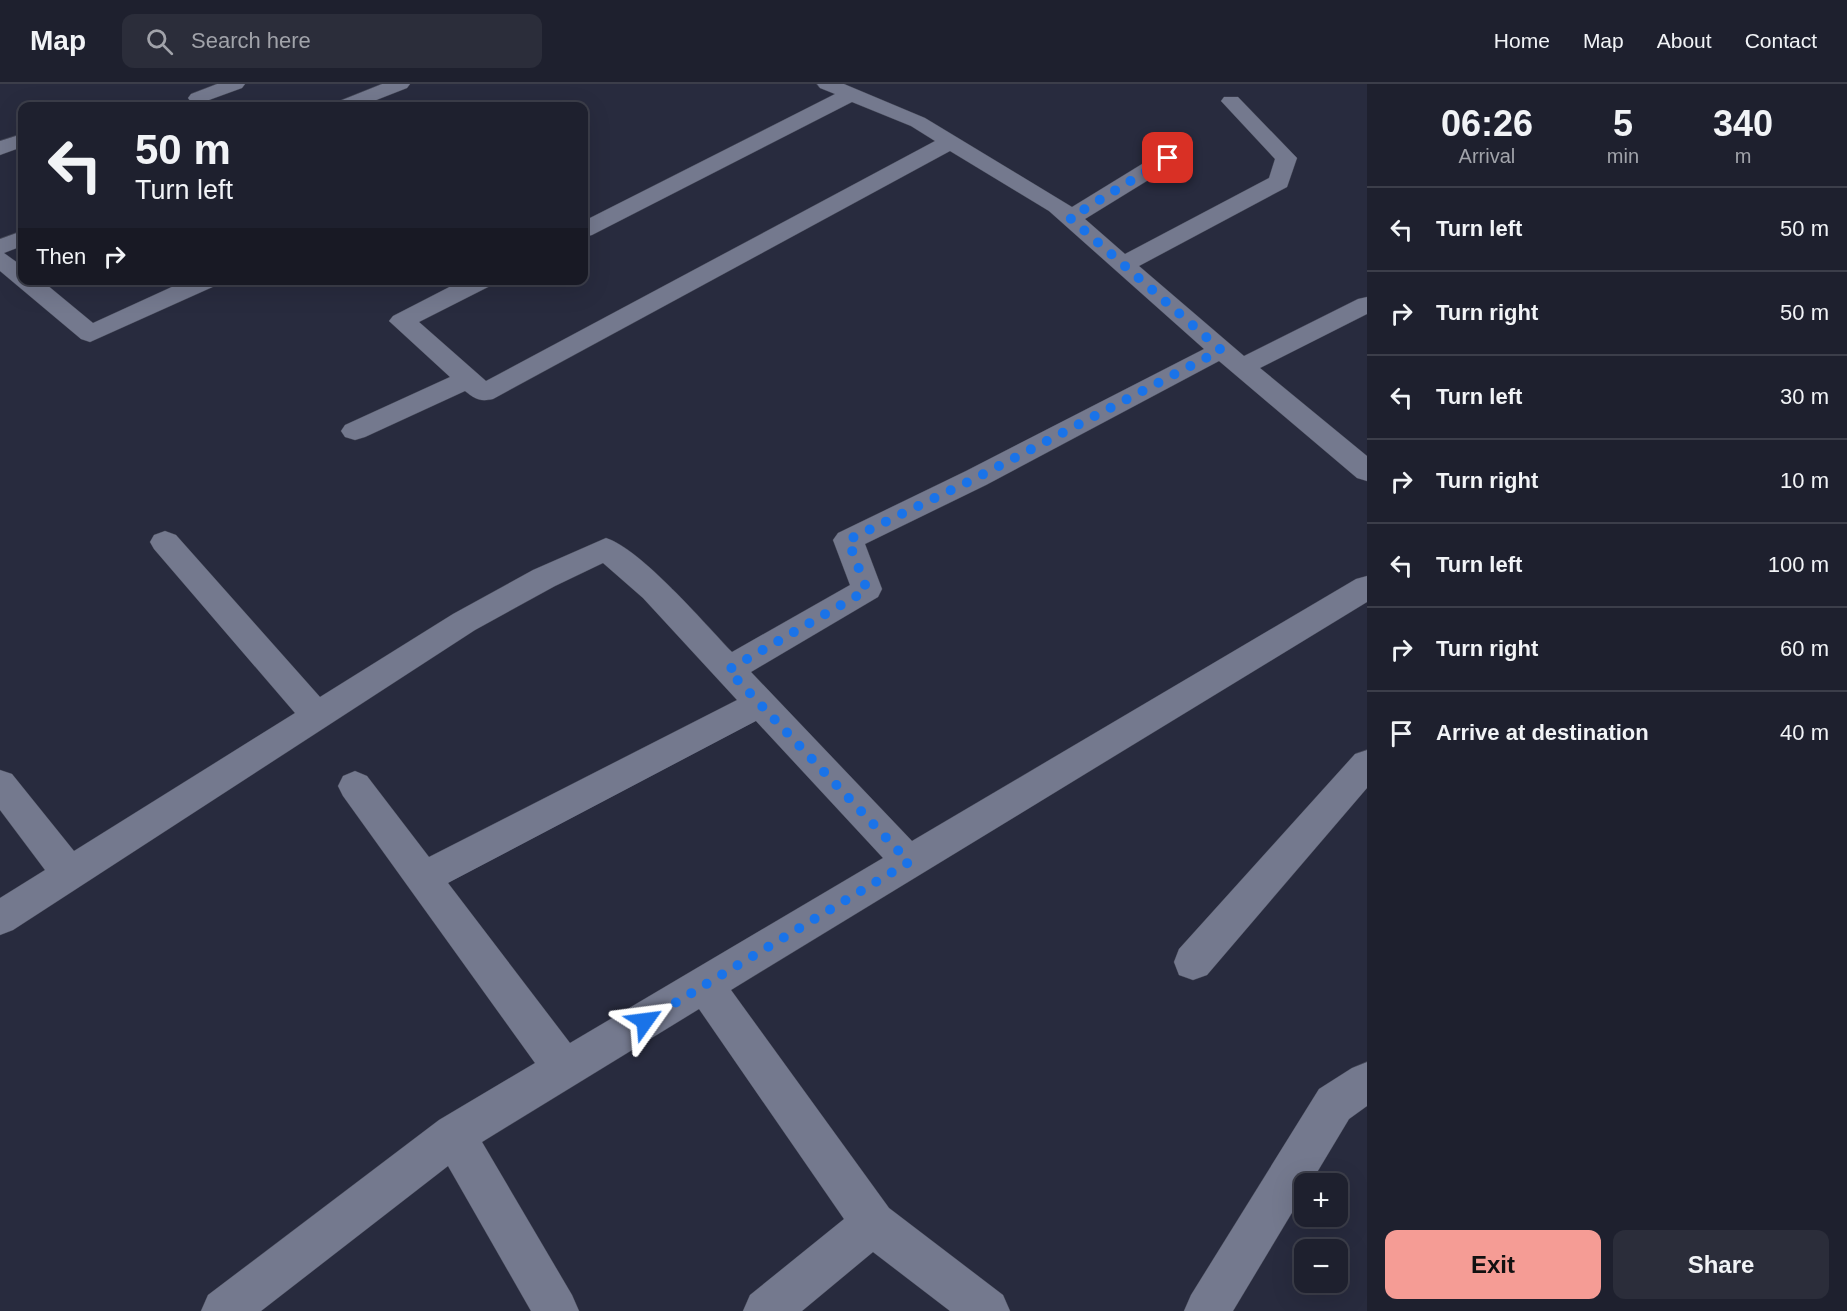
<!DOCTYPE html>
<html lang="en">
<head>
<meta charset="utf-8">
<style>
	:root { --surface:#1e202e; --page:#2b2d3a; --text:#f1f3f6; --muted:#a1a3aa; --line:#3c3e4a; --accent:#f59c95 }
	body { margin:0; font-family:Helvetica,sans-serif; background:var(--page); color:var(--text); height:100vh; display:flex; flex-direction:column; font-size:22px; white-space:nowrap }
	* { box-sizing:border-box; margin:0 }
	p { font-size:20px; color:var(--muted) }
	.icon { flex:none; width:33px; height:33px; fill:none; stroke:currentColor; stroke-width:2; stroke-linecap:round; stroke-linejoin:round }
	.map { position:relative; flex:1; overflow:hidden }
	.side { display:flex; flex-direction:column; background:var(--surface); width:480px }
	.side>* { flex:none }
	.top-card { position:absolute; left:18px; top:18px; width:570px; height:183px; border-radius:12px; box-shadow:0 6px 24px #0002,0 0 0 2px var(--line); background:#1e202e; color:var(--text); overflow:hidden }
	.controls { position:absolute; left:1294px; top:1089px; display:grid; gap:12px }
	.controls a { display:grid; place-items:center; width:54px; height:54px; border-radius:12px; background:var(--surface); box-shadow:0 6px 24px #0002,0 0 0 2px var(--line); font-size:30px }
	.pin { position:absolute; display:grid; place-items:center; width:51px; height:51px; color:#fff; margin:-26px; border-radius:12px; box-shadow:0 3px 9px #0006 }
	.me { position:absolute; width:66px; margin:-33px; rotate:59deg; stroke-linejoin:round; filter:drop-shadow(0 0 4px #0008) }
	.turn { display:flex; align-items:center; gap:21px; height:126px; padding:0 18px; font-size:27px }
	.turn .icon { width:78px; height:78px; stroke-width:2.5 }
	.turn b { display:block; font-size:42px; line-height:51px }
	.then { display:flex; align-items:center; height:57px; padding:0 18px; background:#0003; gap:12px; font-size:22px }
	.eta { display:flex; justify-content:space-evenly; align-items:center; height:102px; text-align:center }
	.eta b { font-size:36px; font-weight:600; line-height:42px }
	.cta { display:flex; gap:12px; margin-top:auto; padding:12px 18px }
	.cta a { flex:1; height:69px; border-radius:12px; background:var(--accent); color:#111; font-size:24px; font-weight:600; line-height:69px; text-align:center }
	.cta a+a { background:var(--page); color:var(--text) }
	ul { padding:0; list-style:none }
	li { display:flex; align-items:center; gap:18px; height:84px; padding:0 18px; border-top:2px solid var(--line) }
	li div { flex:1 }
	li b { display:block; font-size:22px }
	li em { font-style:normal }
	header { display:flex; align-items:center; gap:36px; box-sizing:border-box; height:84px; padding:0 30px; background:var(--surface); border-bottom:2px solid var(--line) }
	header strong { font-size:28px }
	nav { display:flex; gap:33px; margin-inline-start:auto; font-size:21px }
	.search { width:420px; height:54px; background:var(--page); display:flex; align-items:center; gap:15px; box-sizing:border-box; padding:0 21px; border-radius:12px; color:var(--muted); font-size:22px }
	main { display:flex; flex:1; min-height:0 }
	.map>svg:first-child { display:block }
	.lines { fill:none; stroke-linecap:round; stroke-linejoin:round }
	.minor-casing { stroke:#424554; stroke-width:1 }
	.minor { fill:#74798e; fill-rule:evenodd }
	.route { stroke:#1a73e8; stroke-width:10; stroke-dasharray:0 18 }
</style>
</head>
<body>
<header>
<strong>Map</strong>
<div class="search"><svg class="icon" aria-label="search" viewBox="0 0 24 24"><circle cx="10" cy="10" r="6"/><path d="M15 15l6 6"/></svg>Search here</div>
<nav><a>Home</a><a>Map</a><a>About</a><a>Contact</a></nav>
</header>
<main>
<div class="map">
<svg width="1367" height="1227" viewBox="0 0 1367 1227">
	<rect width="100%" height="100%" fill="#282b3e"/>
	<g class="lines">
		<g class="minor-casing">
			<path id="minor" d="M217,0H245L242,4L198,20L191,18L188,14L191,10Z
				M382,0H410L407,4L361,22H334L337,18Z
				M817,0H844L925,34L1072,123L1160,69L1168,68L1176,69L1179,74L1176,79L1085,135L1125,170L1269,94L1275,75L1221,17L1224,13H1238L1297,74L1287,103L1139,182L1244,272L1358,215L1367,213V230L1260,284L1367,372V397L1357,394L1219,277L986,401L865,460L882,505L878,513L751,588L912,757L1356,495L1367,492V518L731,906L889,1124L1003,1211L1010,1227H950L873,1168L802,1227H743L750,1211L844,1135L699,925L482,1058L572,1211L579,1227H531L448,1082L261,1227H201L208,1211L439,1036L535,979L343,712L338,702L343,692L355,687L367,692L429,773L737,616L643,514L603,479L555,502L475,546L13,846L0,851V814L45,786L0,726V686L12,690L74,767L295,629L154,465L150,458L154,451L165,447L176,451L320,613L453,530L533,486L606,454C641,465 705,540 732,568L850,501L833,456L838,449L966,387L1204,265L1049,127L950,67L493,315C480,318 475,315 465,307L365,353L355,356L345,353L341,347L345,341L450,293L389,237L393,232L463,196H495L492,201L419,238L486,297L935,57L911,42L852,18L592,151L584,153V137L835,10L820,4ZM756,637L883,774L570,959L448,799Z
				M22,50V63L0,71V57Z
				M22,147V162L4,169L22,182V196H41L93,239L187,196H220L217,201L90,258L81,255L0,187V155Z
				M1367,666V704L1207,891L1193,896L1179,891L1174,878L1179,865L1355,670Z
				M1367,978V1022L1349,1035L1310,1100H1305V1107L1233,1227H1184L1191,1211L1319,1005L1352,984Z"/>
		</g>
		<use href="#minor" class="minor"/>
	</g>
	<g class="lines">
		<path class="route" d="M645,937L909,778L728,586L867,506L848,456L976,394L1221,266L1070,134L1168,74"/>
	</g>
</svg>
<div class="controls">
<a>+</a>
<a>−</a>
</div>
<div class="pin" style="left:1168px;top:74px;background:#d93025"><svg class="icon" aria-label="arrive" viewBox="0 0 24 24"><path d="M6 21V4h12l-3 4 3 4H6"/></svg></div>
<svg class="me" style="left:645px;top:937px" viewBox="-20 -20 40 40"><path d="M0-17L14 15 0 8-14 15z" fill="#1a73e8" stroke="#fff" stroke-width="4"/></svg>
<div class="top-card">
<div class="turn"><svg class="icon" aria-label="left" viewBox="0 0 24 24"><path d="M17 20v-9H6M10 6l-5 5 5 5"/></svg><div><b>50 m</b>Turn left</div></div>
<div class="then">Then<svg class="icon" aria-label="right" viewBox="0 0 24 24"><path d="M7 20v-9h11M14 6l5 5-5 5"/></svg></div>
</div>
</div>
<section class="side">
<div class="eta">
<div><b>06:26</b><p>Arrival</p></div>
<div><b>5</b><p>min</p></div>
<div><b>340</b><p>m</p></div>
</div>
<ul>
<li><svg class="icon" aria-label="left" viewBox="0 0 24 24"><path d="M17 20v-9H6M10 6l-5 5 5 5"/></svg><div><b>Turn left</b></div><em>50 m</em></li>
<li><svg class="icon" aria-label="right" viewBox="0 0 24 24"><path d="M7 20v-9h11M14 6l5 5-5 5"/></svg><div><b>Turn right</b></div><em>50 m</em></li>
<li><svg class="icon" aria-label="left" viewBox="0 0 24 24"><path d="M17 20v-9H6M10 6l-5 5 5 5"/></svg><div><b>Turn left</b></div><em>30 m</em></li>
<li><svg class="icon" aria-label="right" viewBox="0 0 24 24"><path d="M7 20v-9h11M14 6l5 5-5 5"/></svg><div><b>Turn right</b></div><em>10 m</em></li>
<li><svg class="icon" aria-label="left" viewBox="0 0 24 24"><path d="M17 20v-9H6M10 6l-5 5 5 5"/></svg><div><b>Turn left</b></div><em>100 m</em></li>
<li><svg class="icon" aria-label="right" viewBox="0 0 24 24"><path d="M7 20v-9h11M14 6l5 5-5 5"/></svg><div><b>Turn right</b></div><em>60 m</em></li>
<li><svg class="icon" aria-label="arrive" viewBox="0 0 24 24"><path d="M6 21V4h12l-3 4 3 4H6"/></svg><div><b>Arrive at destination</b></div><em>40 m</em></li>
</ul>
<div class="cta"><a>Exit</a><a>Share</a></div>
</section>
</main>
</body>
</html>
